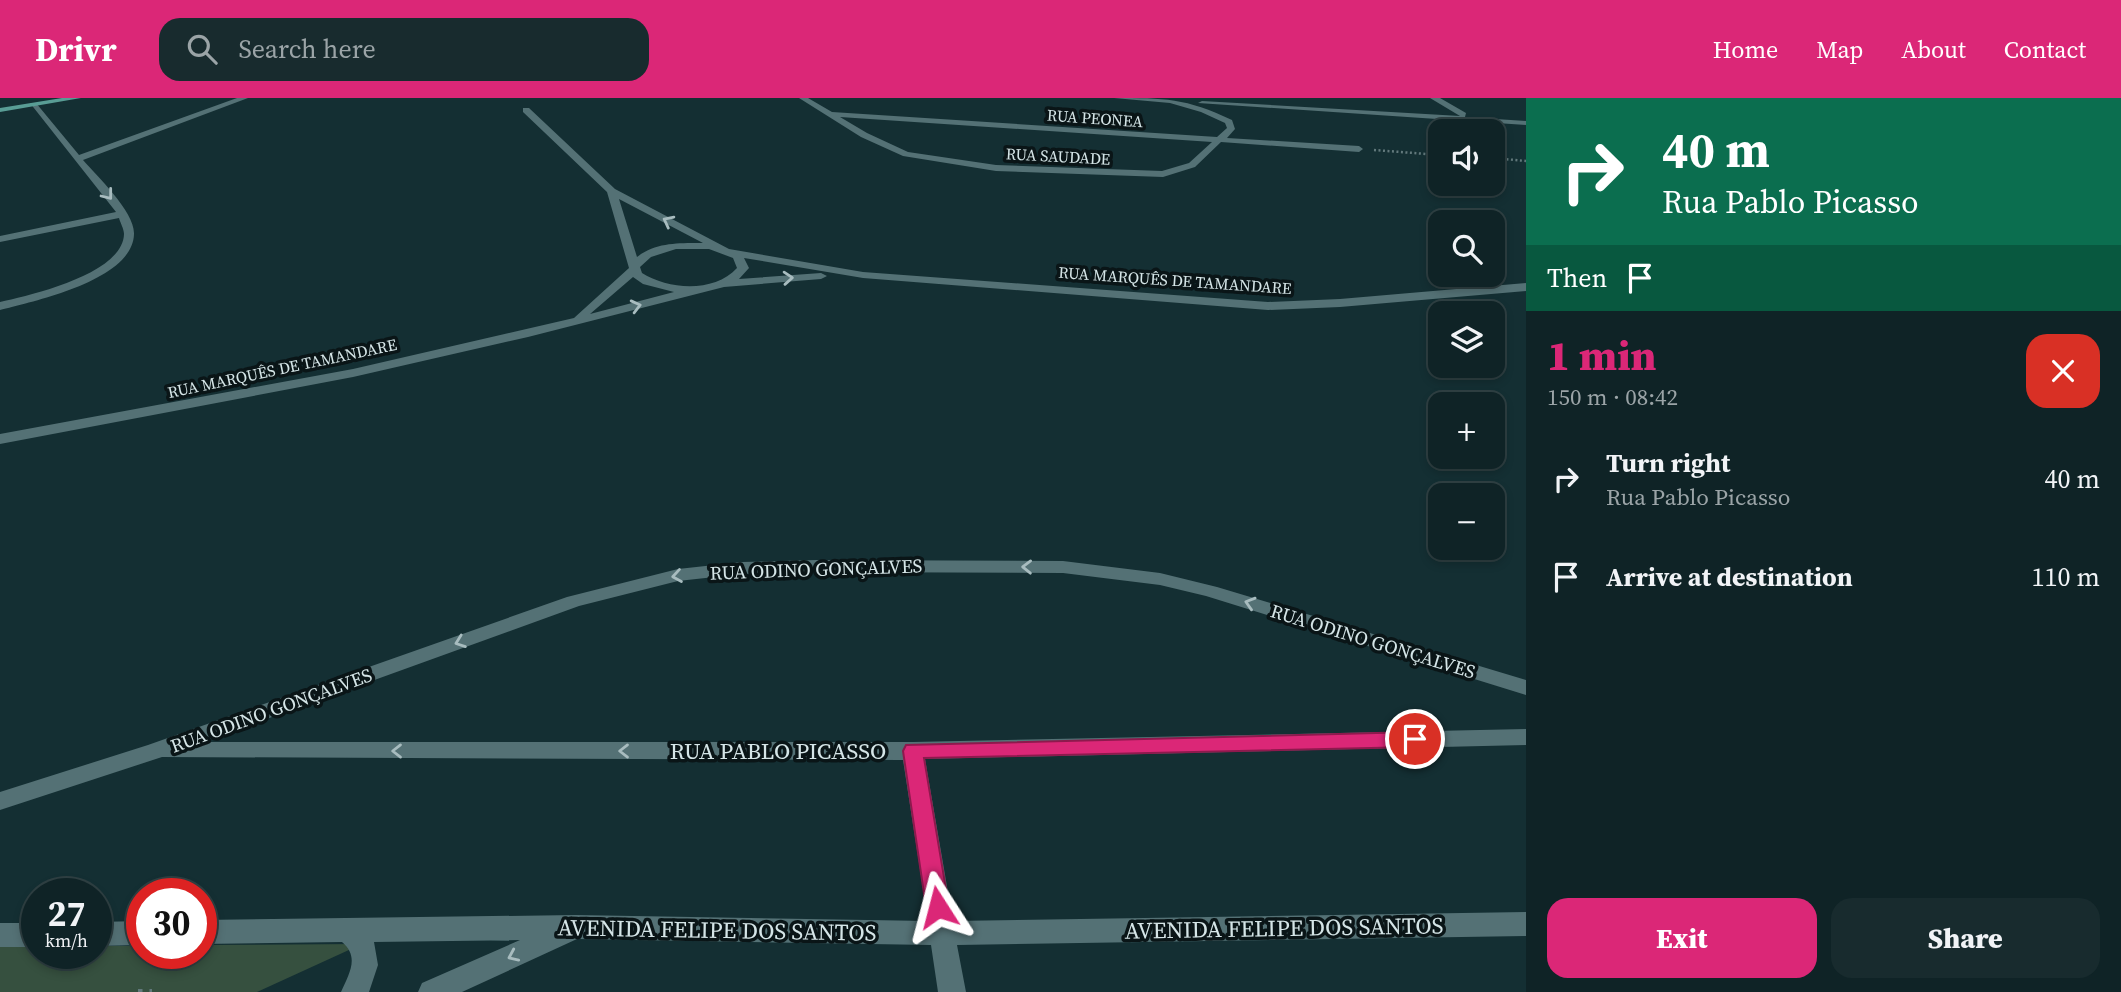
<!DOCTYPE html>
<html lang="en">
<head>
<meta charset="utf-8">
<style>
	:root { --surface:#0f2326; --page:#182b2e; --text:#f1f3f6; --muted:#9ba4a7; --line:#2f4043; --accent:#db2777 }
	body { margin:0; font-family:"Source Serif 4",serif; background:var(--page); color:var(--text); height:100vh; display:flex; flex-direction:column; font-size:26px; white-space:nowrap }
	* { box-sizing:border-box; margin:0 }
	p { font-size:23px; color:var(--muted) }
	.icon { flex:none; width:38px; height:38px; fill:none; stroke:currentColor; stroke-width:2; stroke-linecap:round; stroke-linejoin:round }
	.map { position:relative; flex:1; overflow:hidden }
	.details { display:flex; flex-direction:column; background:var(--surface); width:595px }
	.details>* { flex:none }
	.banner { background:#0b6e4f; color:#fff; overflow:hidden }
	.fabs { position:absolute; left:1428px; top:21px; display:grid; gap:14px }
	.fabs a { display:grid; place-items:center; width:77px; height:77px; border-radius:14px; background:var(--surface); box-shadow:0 4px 10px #0003,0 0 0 2px var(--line); font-size:35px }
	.speed { position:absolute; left:21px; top:780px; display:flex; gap:14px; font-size:35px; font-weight:700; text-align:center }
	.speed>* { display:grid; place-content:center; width:91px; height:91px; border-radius:50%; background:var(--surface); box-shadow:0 4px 10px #0003,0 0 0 2px var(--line); line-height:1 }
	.speed small { font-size:18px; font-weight:400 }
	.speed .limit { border:10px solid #d22; background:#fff; color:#111 }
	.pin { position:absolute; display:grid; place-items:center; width:60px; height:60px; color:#fff; margin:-30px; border:4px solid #fff; border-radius:50%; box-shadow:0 2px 7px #0007 }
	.me { position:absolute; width:77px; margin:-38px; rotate:351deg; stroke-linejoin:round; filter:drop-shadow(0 0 5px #0008) }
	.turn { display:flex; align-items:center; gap:24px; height:147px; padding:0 21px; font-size:32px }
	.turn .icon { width:91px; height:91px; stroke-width:2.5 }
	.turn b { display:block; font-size:49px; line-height:60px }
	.then { display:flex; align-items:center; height:66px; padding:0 21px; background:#0003; gap:14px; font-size:26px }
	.round { display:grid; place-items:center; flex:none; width:74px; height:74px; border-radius:21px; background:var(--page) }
	.summary { display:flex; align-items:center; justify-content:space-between; height:119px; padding:0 21px }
	h1 { font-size:42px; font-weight:800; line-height:52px; color:var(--accent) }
	.primary-button { display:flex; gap:14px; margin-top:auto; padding:14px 21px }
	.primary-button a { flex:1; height:80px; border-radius:21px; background:var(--accent); color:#fff; font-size:28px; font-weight:800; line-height:80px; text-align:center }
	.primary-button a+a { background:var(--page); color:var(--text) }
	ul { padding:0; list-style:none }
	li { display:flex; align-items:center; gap:21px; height:98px; padding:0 21px }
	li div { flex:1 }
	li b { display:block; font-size:26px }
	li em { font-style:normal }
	header { display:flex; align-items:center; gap:42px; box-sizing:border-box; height:98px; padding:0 35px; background:var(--accent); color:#fff }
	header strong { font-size:33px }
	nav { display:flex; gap:38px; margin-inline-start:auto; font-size:24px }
	.search { width:490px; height:63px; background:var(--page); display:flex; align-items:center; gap:18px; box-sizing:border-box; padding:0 24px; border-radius:21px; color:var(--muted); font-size:26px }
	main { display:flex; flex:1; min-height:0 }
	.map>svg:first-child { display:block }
	.green { fill:#36503f }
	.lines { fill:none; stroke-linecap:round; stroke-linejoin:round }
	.path-far1 { stroke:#62797c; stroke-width:2.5; stroke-dasharray:2 2.5; stroke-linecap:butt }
	.path { stroke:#62797c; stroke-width:6; stroke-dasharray:4.5 7; stroke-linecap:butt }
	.minor { fill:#547175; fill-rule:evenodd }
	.major { fill:#599d95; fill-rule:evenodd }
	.oneway { stroke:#a8bcbf }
	.route { fill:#db2777; stroke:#8e194d; stroke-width:2 }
	.labels { text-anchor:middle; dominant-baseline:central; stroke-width:7; stroke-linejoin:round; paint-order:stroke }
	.far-street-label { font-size:16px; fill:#d5e5e7; stroke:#0a1517 }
	.street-label { font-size:19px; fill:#d5e5e7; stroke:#0a1517 }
	.near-street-label { font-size:23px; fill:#d5e5e7; stroke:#0a1517 }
</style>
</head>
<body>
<header>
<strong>Drivr</strong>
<div class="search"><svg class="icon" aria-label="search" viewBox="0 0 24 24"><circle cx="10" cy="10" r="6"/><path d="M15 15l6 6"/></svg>Search here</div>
<nav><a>Home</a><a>Map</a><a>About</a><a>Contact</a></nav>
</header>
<main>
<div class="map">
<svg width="1526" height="894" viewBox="0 0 1526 894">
	<rect width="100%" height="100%" fill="#142f33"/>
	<path class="green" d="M362,846L257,894H0V849L37,848V856H96V848H142V856H201V847Z"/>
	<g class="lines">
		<path class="path-far1" d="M1374,52L1440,57
			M1493,60L1526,63"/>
		<path class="path" d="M138,894H152"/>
		<path class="minor" d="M237,0H248L83,62C97,78 135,114 134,136C133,182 35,203 0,212V204C31,197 123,176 124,136C124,131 120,124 119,120L0,144V138L116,114L30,5H36L79,57Z
			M799,0H808L832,14L1217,39L1227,30L1225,25L1201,14L1170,5L1114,0C1164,0 1186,0 1232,22L1235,31L1227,40L1359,48L1363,51L1359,54L1221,44L1195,69L1163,79L996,73L903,58L861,39ZM840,19L1212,44L1189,65L1162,73L996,67L908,54L867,35Z
			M1430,0H1440L1466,15L1465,19L1526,23V27L1198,5L1202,3L1460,18Z
			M523,10H529L615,91L729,151L863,174L1268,204L1340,201L1526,185V193L1340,209L1268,212L863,180L744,160L749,170L739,181L821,175L827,178L821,181L724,189L528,239L353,279L0,346V336L353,271L574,220L629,170L607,94L523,14ZM619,101L703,145C680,145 656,144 637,159ZM676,151H709L733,160L737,170C714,195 669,192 642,175L640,169L651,159ZM633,179L643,186L674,194L590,216Z
			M816,462L1063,463L1160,475L1217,489L1526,582V597L1206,498L1160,487L1063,475L816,474L742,476L678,483L579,508L203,644H913L1526,631V647L925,661L953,823L1526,814V838L957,847L966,894H938L931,847L577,841L462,894H418L422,885L520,842L374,844L378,867L369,894H341C349,876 360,859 342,844L201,846V822L575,817L928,823L903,662L162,659L0,712V694L148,647L567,499L678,471L742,464Z
			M142,823V847L96,848V824Z
			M0,825H37V849H0Z"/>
		<path class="major" d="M62,0H81L0,14V10Z"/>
	</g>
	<defs><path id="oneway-chevron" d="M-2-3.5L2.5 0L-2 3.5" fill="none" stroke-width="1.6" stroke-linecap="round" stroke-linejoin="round" transform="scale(1.75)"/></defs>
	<g class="oneway">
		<use href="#oneway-chevron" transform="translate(108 97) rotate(52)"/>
		<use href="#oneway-chevron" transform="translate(668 123) rotate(-153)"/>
		<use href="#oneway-chevron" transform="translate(788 180) rotate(-4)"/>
		<use href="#oneway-chevron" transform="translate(636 208) rotate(-14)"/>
		<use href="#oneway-chevron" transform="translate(1027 469) rotate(-179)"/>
		<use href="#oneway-chevron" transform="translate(677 478) rotate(171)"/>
		<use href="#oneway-chevron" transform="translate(1250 505) rotate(-163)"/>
		<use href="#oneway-chevron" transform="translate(460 544) rotate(160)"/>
		<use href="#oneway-chevron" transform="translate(397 653) rotate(180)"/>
		<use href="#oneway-chevron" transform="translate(624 653) rotate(180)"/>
		<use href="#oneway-chevron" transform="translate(513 858) rotate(156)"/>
	</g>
	<path class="route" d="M1415,634L1422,636L1424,641L1422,647L1415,649L924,660L949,809L946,816L938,819L929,816L926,809L903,653L906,647Z"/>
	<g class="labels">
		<g class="far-street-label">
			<text transform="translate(1095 20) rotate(4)">RUA PEONEA</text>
			<text transform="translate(1058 58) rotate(3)">RUA SAUDADE</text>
			<text transform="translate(1175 182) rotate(4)">RUA MARQUÊS DE TAMANDARE</text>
			<text transform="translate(282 270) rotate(-12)">RUA MARQUÊS DE TAMANDARE</text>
		</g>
		<g class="street-label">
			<text transform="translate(816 471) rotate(-2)">RUA ODINO GONÇALVES</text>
			<text transform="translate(1373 543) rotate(17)">RUA ODINO GONÇALVES</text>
			<text transform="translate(271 612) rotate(-20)">RUA ODINO GONÇALVES</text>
		</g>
		<g class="near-street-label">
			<text x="778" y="653">RUA PABLO PICASSO</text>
			<text transform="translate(1284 830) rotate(-1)">AVENIDA FELIPE DOS SANTOS</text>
			<text transform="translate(717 832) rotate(1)">AVENIDA FELIPE DOS SANTOS</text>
		</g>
	</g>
</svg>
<div class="fabs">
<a><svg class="icon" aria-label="sound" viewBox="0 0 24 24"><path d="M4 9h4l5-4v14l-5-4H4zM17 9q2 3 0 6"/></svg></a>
<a><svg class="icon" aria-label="search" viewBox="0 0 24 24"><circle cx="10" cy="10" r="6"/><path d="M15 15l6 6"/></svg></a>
<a><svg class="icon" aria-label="layers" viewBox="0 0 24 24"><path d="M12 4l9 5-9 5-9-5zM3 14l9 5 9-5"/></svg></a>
<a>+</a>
<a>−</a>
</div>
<div class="speed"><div>27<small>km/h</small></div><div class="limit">30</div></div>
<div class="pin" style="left:1415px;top:641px;background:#d93025"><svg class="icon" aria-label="arrive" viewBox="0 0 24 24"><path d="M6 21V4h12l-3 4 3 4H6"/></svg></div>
<svg class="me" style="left:938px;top:809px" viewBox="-20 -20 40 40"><path d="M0-17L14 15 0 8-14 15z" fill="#db2777" stroke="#fff" stroke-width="4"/></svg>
</div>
<section class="details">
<div class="banner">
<div class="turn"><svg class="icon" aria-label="right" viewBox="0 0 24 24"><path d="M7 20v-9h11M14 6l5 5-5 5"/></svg><div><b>40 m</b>Rua Pablo Picasso</div></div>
<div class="then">Then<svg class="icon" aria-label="arrive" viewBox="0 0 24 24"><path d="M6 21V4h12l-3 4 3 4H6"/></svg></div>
</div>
<div class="summary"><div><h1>1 min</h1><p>150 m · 08:42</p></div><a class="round" style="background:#d93025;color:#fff"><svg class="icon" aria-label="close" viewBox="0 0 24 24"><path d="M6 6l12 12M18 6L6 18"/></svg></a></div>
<ul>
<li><svg class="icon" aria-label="right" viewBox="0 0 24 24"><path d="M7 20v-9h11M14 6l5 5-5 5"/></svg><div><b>Turn right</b><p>Rua Pablo Picasso</p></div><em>40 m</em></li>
<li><svg class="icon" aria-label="arrive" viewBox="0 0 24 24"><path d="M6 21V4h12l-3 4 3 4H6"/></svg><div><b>Arrive at destination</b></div><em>110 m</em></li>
</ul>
<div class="primary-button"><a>Exit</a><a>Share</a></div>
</section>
</main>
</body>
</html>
